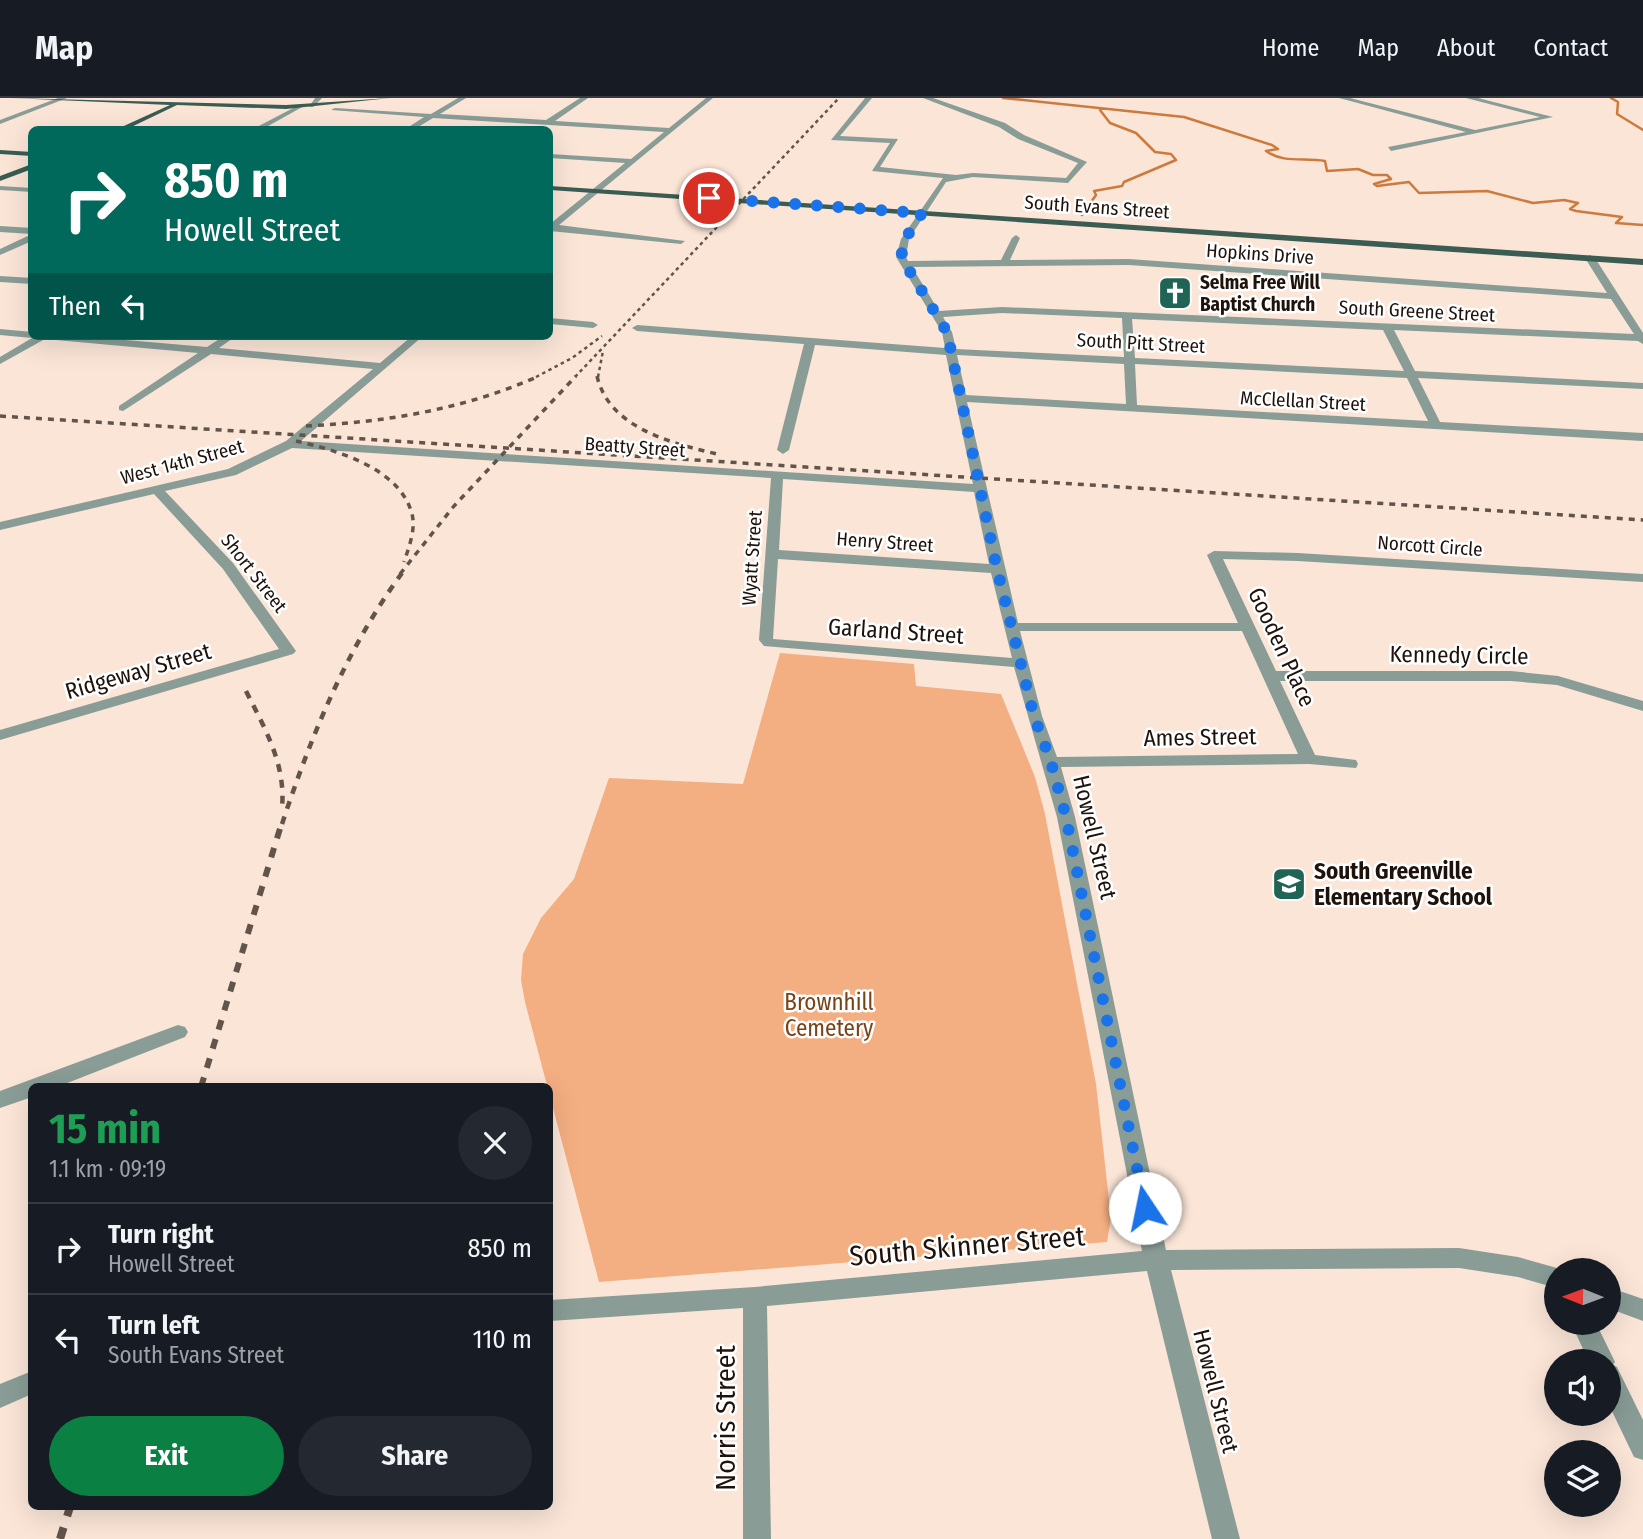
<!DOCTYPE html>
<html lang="en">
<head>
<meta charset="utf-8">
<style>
	:root { --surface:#171b24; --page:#242831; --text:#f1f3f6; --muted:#9ea1a6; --line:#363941; --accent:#0b8043 }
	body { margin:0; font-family:"Fira Sans Condensed",sans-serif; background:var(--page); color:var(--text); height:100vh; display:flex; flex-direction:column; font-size:26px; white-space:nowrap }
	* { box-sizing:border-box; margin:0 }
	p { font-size:23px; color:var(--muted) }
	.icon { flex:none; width:38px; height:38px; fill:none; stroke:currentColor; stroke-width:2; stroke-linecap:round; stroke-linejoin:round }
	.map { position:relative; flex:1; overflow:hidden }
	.side { position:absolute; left:28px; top:985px; width:525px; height:427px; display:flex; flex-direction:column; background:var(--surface); border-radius:10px; box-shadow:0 7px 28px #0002 }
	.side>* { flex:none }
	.guide { position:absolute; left:28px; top:28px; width:525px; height:214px; border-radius:10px; box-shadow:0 7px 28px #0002; background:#00695c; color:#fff; overflow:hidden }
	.needle { width:46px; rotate:271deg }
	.fabs { position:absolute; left:1544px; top:1160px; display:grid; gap:14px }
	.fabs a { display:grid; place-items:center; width:77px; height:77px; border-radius:50%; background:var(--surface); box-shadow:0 7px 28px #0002; font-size:35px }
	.pin { position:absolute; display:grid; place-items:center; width:60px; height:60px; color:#fff; margin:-30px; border:4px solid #fff; border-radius:50%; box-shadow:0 2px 7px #0007 }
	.me { position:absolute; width:77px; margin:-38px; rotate:349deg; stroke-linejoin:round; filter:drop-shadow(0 0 5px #0008) }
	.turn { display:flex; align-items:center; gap:24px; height:147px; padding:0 21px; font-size:32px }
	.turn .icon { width:91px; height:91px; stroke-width:2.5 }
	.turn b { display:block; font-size:49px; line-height:60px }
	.then { display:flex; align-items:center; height:66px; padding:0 21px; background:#0003; gap:14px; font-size:26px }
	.round { display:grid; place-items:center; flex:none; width:74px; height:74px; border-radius:37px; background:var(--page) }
	.summary { display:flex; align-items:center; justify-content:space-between; height:119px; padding:0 21px }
	h1 { font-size:42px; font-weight:700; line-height:52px; color:#1e9e55 }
	.cta { display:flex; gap:14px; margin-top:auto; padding:14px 21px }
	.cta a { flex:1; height:80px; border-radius:42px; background:var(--accent); color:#fff; font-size:28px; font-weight:700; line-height:80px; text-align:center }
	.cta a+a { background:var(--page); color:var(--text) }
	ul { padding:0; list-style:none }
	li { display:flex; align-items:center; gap:21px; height:91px; padding:0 21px; border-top:2px solid var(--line) }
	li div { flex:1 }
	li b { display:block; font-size:26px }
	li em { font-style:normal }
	header { display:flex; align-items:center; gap:42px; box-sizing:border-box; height:98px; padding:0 35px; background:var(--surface); border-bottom:2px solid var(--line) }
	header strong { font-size:33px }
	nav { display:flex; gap:38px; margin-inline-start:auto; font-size:24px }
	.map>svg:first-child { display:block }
	.green { fill:#f3ae81 }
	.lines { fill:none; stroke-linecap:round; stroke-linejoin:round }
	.stream { stroke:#cd7a3e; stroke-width:2.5 }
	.minor { fill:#899c96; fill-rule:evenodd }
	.major { fill:#3a5c53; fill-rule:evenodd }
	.rail-far4 { stroke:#62544a; stroke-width:2.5; stroke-dasharray:3.5 3.5; stroke-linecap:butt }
	.rail-far3 { stroke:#62544a; stroke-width:3.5; stroke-dasharray:6 6; stroke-linecap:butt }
	.rail-far2 { stroke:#62544a; stroke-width:4.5; stroke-dasharray:8 8; stroke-linecap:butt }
	.rail-far1 { stroke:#62544a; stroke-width:6; stroke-dasharray:10 10; stroke-linecap:butt }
	.rail { stroke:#62544a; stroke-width:8; stroke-dasharray:12 12; stroke-linecap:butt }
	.route { stroke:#1a73e8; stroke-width:12; stroke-dasharray:0 21.6 }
	.labels { text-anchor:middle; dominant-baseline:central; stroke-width:5; stroke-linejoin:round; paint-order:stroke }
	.far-street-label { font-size:19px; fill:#1e120a; stroke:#fff }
	.far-poi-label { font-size:19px; font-weight:bold; fill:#1e120a; stroke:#fff; text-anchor:start }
	.street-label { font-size:23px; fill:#1e120a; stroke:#fff }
	.poi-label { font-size:23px; font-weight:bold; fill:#1e120a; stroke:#fff; text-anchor:start }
	.park-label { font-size:23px; fill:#7a4217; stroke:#fff }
	.near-street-label { font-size:28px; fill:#1e120a; stroke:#fff }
</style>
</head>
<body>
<header>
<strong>Map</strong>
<nav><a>Home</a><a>Map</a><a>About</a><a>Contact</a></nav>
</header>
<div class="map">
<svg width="1643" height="1441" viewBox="0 0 1643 1441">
	<rect width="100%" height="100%" fill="#fae5d7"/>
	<path class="green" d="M780,555L914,566L916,588L1001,596L1035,679L1045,716L1096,986L1111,1120L1107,1144L599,1184L525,904L521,882L523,856L541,820L574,781L609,680L743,686Z"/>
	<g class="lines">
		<path class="stream" d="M1003,0L1184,19L1272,47L1278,51L1266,53C1284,66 1305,59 1325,63L1327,73L1358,71L1373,77H1387L1391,81L1374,86L1377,88L1409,84L1419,95L1487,93L1533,105L1564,102L1578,105L1570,111L1576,113L1622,119L1616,125L1643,127
			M1611,0L1618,4L1617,16L1643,32
			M1082,117L1096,97L1094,93L1122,88L1124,84L1176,62L1171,56L1155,54L1136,35L1110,25L1100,12"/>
		<path class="minor" d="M58,0H67L0,26V22Z
			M315,0H322L313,9H309Z
			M458,0H466L440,16L546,22L580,0H588L555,23L669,30L706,0H713L559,127L685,143L681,146L550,133V126L625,65L550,60V56L631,61L664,34L433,20L413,32H404L424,19L331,12L335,10L431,16Z
			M865,0H872L840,38L898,41L880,69L956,77L973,75L1066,80L1078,65L1018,41L999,29L923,0H933L1005,25L1024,37L1087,64L1068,85L973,79L946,84L909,141L906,159L908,163L1001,162L1012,140L1016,137L1020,140L1010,162L1129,161L1607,195L1585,160L1590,157L1595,160L1643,235V246L1638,243L1394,232L1415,273L1643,285V291L1418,280L1440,324L1643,335V343L967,304L1018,525H1238L1207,457L1214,453L1298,455L1643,476V484L1298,463L1223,461L1276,573H1511L1558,578L1643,603V613L1557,587L1511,583H1280L1315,657L1356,662L1358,666L1356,670L1309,666L1061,669L1075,719L1166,1152L1459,1150L1518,1159L1564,1172H1556V1190L1518,1179L1459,1170L1171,1172L1240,1441H1212L1147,1173L767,1208L771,1441H743V1210L550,1223V1202L755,1189L1142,1153L1057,719L1014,569L764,548L759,542L771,380L292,350L236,377L165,393L233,465L296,553L293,556L0,642V632L279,551L223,471L154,396L0,432V424L228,371L286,343L373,271L211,256L123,313L119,312V308L198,255L45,241L0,266V259L32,240L0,237V231L32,234V238H79L207,249L224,238H236L219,250L380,265L412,238H423L301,343L973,386L946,257L815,247L789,352L783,356L777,352L804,246L637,233L632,230L637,227L945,250L942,234L896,159L901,141L943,80L872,73L890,45L831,42ZM1129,167L1611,201L1634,236L1002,209L939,213L912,169ZM1002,215L1122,220L1124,259L956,251L952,234L943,219ZM1132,221L1383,232L1404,273L1135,260ZM957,257L1124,266L1126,306L966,297ZM1135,266L1407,280L1428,323L1137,307ZM783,381L974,394L989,466L779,452ZM778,461L991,475L1012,560L773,541ZM1020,533H1242L1298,656L1057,659L1042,618Z
			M1339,0H1350L1475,32L1540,19L1466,0H1478L1553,19L1391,53L1388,49L1466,34Z
			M299,7L304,8L261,32H251Z
			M120,29L138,32H117Z
			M0,88L32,90V94L0,92Z
			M0,128L32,130V136L0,134Z
			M32,136V143L0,157V151Z
			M0,178L32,180V186L0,184Z
			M550,220L593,224L598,227L593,230L550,226Z
			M178,927L185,929L188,934L185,939L57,989H32V999L0,1010V993Z
			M1608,1189L1643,1201V1223L1608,1210Z
			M1571,1225H1596L1615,1264L1613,1267L1617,1269L1643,1322V1362L1634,1359L1608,1305V1264H1589Z
			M32,1273V1296L0,1310V1286Z"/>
		<path class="major" d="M11,0L286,7L390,0L286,11L177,7L125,32H115L170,7Z
			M0,52L32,54V58L0,56Z
			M32,66V71L0,83V78Z
			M550,88L1643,161V167L550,92Z"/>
		<path class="rail-far4" d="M536,279L572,260L602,238
			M575,279L839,0
			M598,279L603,253"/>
		<path class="rail-far3" d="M597,278C609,330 671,345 717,356
			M0,318L1643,422
			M306,328C387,324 465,311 539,278
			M296,343C336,352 400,370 412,416C416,431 409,449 404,464
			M400,476L454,408L576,278"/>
		<path class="rail-far2" d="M246,593C265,631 286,666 282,710
			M282,726C311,638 347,550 402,475"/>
		<path class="rail-far1" d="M201,989L282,724"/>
		<path class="rail" d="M60,1441L70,1409"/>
	</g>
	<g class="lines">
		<path class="route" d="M709,100L922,115L905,141L901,159L947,234L997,471L1034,618L1051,664L1066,719L1145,1110"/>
	</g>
	<defs>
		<g id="church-square" transform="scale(1.75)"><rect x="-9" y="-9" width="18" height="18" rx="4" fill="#206455" stroke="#fff"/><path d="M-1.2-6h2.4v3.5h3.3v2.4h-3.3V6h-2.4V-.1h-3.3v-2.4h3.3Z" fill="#fff"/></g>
		<g id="school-square" transform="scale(1.75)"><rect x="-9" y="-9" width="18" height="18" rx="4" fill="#206455" stroke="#fff"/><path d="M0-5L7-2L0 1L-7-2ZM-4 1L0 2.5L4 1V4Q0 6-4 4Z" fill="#fff"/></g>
	</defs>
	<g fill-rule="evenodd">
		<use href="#church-square" x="1175" y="195"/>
		<use href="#school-square" x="1289" y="786"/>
	</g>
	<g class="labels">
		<g class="far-street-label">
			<text transform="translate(1097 109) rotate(4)">South Evans Street</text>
			<text transform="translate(1260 156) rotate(4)">Hopkins Drive</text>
			<text transform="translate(1417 213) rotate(3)">South Greene Street</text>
			<text transform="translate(1141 245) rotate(3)">South Pitt Street</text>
			<text transform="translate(1303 303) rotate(3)">McClellan Street</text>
			<text transform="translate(635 349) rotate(4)">Beatty Street</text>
			<text transform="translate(182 364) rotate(-15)">West 14th Street</text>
			<text transform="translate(885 444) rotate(4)">Henry Street</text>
			<text transform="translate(1430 448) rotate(4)">Norcott Circle</text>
			<text transform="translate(752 460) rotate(-86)">Wyatt Street</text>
			<text transform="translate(254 475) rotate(52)">Short Street</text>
		</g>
		<g class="far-poi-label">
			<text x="1200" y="184">Selma Free Will<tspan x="1200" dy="22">Baptist Church</tspan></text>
		</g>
		<g class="street-label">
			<text transform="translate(896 533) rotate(4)">Garland Street</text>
			<text transform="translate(1282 549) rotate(65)">Gooden Place</text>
			<text transform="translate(1459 557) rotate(1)">Kennedy Circle</text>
			<text transform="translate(138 573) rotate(-16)">Ridgeway Street</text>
			<text transform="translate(1200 639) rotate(-1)">Ames Street</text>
			<text transform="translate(1095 739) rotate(77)">Howell Street</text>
			<text transform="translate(1216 1293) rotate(76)">Howell Street</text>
		</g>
		<g class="poi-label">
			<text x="1314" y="773">South Greenville<tspan x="1314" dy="26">Elementary School</tspan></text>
		</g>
		<g class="park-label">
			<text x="829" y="904">Brownhill<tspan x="829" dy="26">Cemetery</tspan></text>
		</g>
		<g class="near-street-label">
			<text transform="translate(967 1148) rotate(-5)">South Skinner Street</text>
			<text transform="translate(725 1320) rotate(-90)">Norris Street</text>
		</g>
	</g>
</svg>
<div class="fabs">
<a><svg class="needle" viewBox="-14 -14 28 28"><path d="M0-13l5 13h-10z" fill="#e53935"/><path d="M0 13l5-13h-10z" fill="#9ea1a6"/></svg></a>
<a><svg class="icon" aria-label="sound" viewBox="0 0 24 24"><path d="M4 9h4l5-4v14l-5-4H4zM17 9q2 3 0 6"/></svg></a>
<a><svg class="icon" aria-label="layers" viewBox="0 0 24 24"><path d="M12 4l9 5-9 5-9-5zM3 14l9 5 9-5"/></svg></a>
</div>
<div class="pin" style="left:709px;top:100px;background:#d93025"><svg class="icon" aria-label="arrive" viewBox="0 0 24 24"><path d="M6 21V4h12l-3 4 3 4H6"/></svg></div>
<svg class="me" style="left:1145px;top:1110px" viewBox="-20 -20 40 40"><circle r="19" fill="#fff"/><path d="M0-13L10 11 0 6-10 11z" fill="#1a73e8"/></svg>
<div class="guide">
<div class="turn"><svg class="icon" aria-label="right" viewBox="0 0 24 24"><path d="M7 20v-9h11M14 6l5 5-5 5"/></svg><div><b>850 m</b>Howell Street</div></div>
<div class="then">Then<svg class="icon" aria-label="left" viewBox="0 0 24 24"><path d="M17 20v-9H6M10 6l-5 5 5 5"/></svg></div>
</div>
<section class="side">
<div class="summary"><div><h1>15 min</h1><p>1.1 km · 09:19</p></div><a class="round"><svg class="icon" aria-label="close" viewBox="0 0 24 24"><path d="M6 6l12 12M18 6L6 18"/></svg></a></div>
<ul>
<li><svg class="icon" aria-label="right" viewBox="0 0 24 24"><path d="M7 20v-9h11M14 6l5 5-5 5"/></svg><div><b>Turn right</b><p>Howell Street</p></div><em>850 m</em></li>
<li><svg class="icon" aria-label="left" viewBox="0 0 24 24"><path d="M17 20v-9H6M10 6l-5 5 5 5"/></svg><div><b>Turn left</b><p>South Evans Street</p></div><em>110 m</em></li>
</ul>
<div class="cta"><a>Exit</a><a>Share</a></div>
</section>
</div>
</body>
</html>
